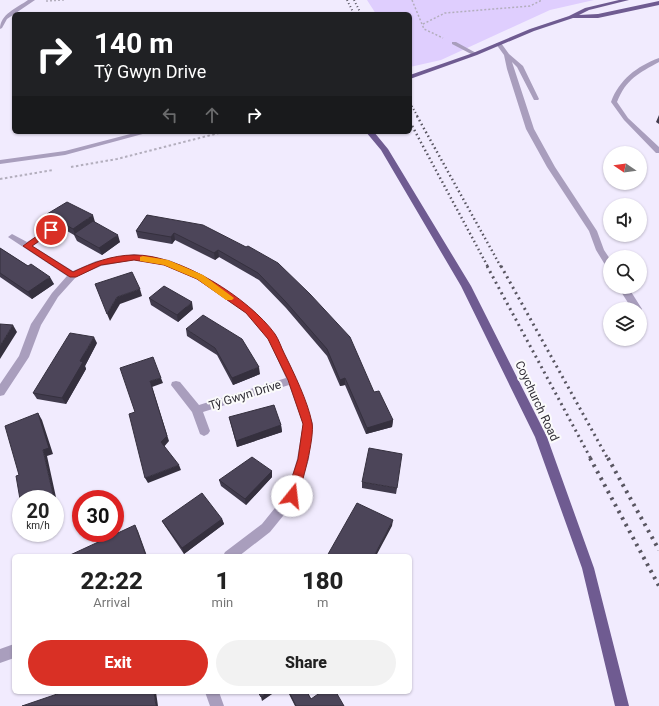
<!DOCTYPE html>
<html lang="en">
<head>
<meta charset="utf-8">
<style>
	:root { --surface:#fff; --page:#f2f2f2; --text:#222; --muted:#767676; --accent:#d93025 }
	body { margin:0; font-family:Roboto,sans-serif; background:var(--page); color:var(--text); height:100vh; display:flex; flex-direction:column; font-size:15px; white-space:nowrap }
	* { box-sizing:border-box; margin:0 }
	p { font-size:13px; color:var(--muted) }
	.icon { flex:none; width:22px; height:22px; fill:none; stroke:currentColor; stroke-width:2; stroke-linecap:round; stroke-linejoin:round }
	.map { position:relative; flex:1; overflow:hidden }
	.drawer { position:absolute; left:12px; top:554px; width:400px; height:140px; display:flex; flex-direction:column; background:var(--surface); border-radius:6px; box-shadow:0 1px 3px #0004 }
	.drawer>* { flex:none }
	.hud { position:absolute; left:12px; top:12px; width:400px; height:122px; border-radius:6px; box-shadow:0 1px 3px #0004; background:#202124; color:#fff; overflow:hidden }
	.needle { width:26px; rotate:283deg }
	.buttons { position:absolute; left:603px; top:146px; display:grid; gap:8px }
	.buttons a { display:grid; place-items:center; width:44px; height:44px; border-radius:50%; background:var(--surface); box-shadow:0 1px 3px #0004; font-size:20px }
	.speed { position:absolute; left:12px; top:490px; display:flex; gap:8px; font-size:20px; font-weight:700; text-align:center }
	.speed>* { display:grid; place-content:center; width:52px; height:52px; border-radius:50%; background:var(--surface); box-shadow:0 1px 3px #0004; line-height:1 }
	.speed small { font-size:10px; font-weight:400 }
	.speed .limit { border:6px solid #d22; background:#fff; color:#111 }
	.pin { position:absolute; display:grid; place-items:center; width:34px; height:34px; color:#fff; margin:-17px; border:2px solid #fff; border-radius:50%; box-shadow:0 1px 4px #0007 }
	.me { position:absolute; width:44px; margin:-22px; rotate:16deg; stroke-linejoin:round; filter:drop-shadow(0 0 3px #0008) }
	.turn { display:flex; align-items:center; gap:14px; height:84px; padding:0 16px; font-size:18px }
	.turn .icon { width:52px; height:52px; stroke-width:2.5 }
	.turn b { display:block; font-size:28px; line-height:34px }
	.lanes { display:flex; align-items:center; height:38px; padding:0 16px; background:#0003; justify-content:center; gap:20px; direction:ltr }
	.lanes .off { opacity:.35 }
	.eta { display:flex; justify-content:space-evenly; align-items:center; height:68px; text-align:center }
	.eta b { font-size:24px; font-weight:800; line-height:28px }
	.primary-button { display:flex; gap:8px; margin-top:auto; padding:8px 16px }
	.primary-button a { flex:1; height:46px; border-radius:24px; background:var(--accent); color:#fff; font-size:16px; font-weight:800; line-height:46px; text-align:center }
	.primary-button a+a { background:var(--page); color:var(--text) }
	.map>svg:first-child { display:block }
	.green { fill:#dfcefe }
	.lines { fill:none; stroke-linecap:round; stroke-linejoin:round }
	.path-far1 { stroke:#b3aebd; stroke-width:1.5; stroke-dasharray:2 2; stroke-linecap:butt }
	.path { stroke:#b3aebd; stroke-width:2; stroke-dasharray:2.5 2.5; stroke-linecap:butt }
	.minor { fill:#a99ebd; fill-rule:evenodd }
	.major { fill:#6f5b91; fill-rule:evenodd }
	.rail-far3 { stroke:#585560; stroke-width:2; stroke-dasharray:1 2.5; stroke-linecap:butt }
	.rail-far2 { stroke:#585560; stroke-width:2.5; stroke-dasharray:1.5 3; stroke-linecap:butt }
	.rail-far1 { stroke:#585560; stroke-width:3; stroke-dasharray:2 4; stroke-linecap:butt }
	.rail { stroke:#585560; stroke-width:4; stroke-dasharray:2.5 5; stroke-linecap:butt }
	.wall { fill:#413b4d }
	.shaded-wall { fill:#35303e }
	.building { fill:#4c4559; stroke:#35303e }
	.route { fill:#d93025; stroke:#8d1f18 }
	.slow { fill:#f59e0b }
	.labels { text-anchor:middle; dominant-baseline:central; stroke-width:4; stroke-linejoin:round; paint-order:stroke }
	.street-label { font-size:12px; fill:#312e37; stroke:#fbfbfb }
</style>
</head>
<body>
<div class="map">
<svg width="659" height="706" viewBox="0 0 659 706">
	<rect width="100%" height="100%" fill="#f1ebfe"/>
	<path class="green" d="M367,0H594L550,10L441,60L410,67V14H376Z"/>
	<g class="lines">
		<path class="path-far1" d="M412,0L424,29L443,38
			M46,1L64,0
			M423,24L445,13L530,6L542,0"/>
		<path class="path" d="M71,167L117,159L223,132
			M0,179L53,170"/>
		<path class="minor" d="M28,0H35L7,19L2,28L0,29C0,14 17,8 28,0Z
			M452,42H456L478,54L473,55L452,44Z
			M497,43H501L509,54L523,66L539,99L538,100H534L517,67L512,62L534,129L555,167L597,231L604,250L610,259V269L607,268L596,250L589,231L547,167L526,129L507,69L504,55L496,44Z
			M659,58V62C639,73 626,79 617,102L628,118L659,147V153H656L624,120L611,102C619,80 637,66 659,58Z
			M138,132H150L65,155L0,164V160L65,151Z
			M51,227L55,230L54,232L33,246L73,271L96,261L134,254L169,260L203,275L252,309L277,337L297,380L313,424L309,459L296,500L270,532L239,556H223L225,552L262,524L287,493L297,459L303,424L289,385L203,412L210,431L208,434L204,436L200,434L192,412L171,385L172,382L176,381L180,382L199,405L286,378L268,339L246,313L197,279L164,265L134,260L101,266L76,277L58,297L41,325L29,357L4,395L0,396V384L19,356L31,324L52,293L67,276L8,237L12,234L27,242Z
			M618,287H628L642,309L640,311V309H632Z
			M14,644V658L0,663V649Z
			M205,692H219L224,706H210Z"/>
		<path class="major" d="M619,0H629L589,10L579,15L598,14L659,1V5L598,18H573L534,31L477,55L410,79V75L473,53L530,29L569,16L585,8Z
			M366,132H374L388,149L471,286L547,437L594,568L629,706H615L582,568L535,437L461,286L381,150Z"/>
		<path class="rail-far3" d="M347,0L354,14
			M354,0L361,14
			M410,103L418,117"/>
		<path class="rail-far2" d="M417,116L501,267
			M410,122L488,267"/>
		<path class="rail-far1" d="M487,266L591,459
			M501,266L608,459"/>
		<path class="rail" d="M590,458L659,586
			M608,458L659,550"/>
	</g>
	<path class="wall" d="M659,115V124L656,122Z
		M47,214L95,222L120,242L102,255L77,241L74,235L50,221Z
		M147,215L246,247L374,392L393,420L392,427L366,434L345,385L340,386L327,356L286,308L259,280L219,257L215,260L175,240L172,244L138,238L136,231Z
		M0,248L28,266L54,284L32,299L0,277Z
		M149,298L193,309L178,322L151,305Z
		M186,329L260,374L233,385L217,355L187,336Z
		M97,343L85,366L86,369L66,404L37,399L33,393Z
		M229,417L281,425L282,432L237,447Z
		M272,471V477L246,505L221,486L219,480Z
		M362,482L397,488L396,494L362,488Z
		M222,519L224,524L184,554L165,526L162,521Z
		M288,692H307L311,699L344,706H295Z"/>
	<path class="shaded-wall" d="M93,215L95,222L76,235L75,234L73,229Z
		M174,233L175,240L172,244L171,237Z
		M118,235L120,242L102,255L99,248Z
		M218,250L219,257L215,260L214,253Z
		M50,277L54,284L32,299L28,292Z
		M140,289L142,296L120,304L110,321L107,314L117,297Z
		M192,302L193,309L178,322L177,315Z
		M13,325L17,332L0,359V346Z
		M94,337L97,343L85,366L86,369L66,404L62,398L80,361Z
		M259,367L260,374L233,385L232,378Z
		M161,378L163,383L152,387L169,441L163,448L161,442L150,381Z
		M345,378V385L340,386V380Z
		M38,413L42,420L53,454L47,456L59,511L55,513V499H54L43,450Z
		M393,420L392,427L366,434L367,428Z
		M281,425L282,432L237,447L236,441Z
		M179,465L181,470L148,483L145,478Z
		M272,471V477L246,505L245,499Z
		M222,519L224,524L184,554L182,548Z
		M393,520L392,526L376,556H374Z
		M135,525L138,531L147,556H146Z
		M154,692H156L158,706H156Z
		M268,692H275L262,701L261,697Z"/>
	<path class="building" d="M67,202L93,215L73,229L47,214Z
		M147,215L203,225L246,247L248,246L278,263L310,294L350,337L374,392L379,391L393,420L367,428L345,378L340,380L327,349L285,301L258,273L218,250L214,253L174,233L171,237L136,231Z
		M93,221L118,235L99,248L74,234Z
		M0,248L28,266L31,264L50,277L28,292L0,273Z
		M132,272L140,289L117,297L107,314L95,284Z
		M164,286L192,302L177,315L149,298Z
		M203,315L242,339L259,367L232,378L215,348L186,329Z
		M0,324L13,325L0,346Z
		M70,333L94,337L80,361L83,362L62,398L33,393Z
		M153,357L161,378L150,381L167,436L161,442L179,465L145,478L129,414L135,412L120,368Z
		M274,405L281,425L236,441L229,417Z
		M38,413L49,448L43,450L54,499H21V505L16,476L19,475L5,426Z
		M369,448L402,454L397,488L362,482Z
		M252,457L272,471L245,499L219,480Z
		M202,493L222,519L182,548L162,521Z
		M357,503L393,520L374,556H327Z
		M135,525L146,556H68Z
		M63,692H154L156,706H22Z
		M258,692H268L261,697Z
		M289,692H307L311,699L321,692H336L344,706H296Z"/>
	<path class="route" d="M48,228H54L55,230L32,246L73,272C92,263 112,255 134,255C179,254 249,298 275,334C279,340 281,347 284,353C294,373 308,402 312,423C315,437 302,486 296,500L292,501L288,500L286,496L298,459L303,424L288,380L268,339L246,313L197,279L164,265L134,260L101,265L76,277H70L23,246Z"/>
	<path class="slow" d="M143,256L168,260L203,275L234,298L232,300H226L197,279L164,265L140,261V257Z"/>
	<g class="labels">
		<g class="street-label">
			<text transform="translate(245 395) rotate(-17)">Tŷ Gwyn Drive</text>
			<text transform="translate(537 401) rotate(65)">Coychurch Road</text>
		</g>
	</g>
</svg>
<div class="buttons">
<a><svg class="needle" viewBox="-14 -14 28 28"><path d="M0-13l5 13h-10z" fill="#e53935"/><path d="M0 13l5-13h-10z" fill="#767676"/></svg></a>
<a><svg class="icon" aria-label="sound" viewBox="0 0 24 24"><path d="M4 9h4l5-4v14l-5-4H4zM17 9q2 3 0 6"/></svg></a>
<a><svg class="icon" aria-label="search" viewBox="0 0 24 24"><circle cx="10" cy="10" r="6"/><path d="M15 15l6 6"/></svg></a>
<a><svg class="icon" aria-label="layers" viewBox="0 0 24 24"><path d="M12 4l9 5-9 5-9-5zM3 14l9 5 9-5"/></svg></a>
</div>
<div class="speed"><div>20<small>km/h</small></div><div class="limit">30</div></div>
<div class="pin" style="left:51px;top:230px;background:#d93025"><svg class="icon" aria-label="arrive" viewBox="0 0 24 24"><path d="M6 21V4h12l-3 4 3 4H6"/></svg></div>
<svg class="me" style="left:292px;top:496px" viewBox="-20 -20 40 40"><circle r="19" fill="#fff"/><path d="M0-13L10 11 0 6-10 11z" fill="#d93025"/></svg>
<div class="hud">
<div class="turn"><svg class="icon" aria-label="right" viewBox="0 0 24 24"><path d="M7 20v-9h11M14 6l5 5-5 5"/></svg><div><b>140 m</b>Tŷ Gwyn Drive</div></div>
<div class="lanes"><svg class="icon off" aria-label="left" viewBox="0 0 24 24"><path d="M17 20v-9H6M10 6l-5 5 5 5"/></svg><svg class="icon off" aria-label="ahead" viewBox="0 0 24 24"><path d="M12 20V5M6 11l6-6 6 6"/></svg><svg class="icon" aria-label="right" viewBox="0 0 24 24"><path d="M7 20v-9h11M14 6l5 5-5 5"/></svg></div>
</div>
<section class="drawer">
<div class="eta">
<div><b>22:22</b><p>Arrival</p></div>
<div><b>1</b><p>min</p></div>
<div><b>180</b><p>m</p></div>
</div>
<div class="primary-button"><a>Exit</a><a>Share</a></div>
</section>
</div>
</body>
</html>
